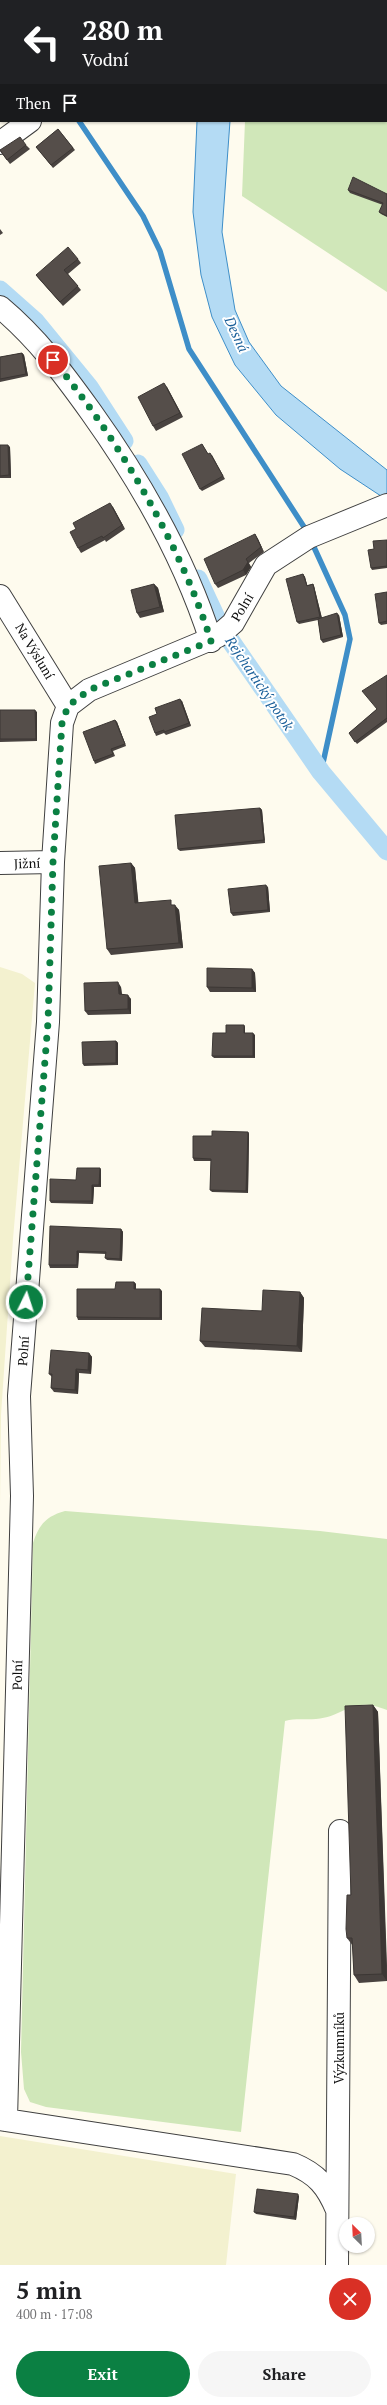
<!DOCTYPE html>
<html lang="en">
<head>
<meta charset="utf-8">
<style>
	:root { --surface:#fff; --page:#f6f6f6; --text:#202124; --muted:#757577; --accent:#0b8043 }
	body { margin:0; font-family:"PT Serif",serif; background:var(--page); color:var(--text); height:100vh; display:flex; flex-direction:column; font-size:15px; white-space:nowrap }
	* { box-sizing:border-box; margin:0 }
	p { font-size:13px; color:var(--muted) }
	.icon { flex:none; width:22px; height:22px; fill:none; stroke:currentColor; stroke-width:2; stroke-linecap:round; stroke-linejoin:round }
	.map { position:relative; height:2265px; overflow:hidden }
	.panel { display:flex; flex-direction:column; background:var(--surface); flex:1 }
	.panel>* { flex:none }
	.hud { position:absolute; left:0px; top:0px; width:387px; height:122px; box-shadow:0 1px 3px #0004; background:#202124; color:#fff; overflow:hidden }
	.needle { width:26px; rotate:336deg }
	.tools { position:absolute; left:339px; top:2217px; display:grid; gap:8px }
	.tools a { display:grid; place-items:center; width:36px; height:36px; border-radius:50%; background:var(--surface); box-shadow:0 1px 3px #0004; font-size:20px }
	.pin { position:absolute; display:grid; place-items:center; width:34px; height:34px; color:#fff; margin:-17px; border:2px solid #fff; border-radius:50%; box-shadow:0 1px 4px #0007 }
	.me { position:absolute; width:44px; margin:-22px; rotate:4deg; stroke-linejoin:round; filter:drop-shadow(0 0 3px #0008) }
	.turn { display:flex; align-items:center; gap:14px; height:84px; padding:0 16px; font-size:18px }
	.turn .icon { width:52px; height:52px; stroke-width:2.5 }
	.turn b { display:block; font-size:28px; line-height:34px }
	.then { display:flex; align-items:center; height:38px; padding:0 16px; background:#0003; gap:8px; font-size:15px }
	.round { display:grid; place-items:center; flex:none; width:42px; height:42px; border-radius:21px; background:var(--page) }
	.headline { display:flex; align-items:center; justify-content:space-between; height:68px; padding:0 16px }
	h1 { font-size:24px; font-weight:600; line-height:30px }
	.cta { display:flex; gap:8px; margin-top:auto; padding:8px 16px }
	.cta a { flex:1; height:46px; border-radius:24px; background:var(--accent); color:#fff; font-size:16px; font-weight:600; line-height:46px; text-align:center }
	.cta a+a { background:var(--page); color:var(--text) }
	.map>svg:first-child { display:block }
	.farmland { fill:#f3f1cf }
	.green { fill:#d0e7b9 }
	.water { fill:#b4dbf4; stroke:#3e8ec8 }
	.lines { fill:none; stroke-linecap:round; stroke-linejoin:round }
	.stream { stroke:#3e8ec8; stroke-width:5.5 }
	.canal { stroke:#b4dbf4; stroke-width:19 }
	.minor-casing { stroke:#404040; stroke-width:24 }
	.minor { stroke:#fff; stroke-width:22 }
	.wall { fill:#494340 }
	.shaded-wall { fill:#3c3734 }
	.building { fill:#554e4a; stroke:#3c3734 }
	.route { stroke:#0b8043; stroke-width:7; stroke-dasharray:0 12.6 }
	.labels { text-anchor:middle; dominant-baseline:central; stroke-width:4; stroke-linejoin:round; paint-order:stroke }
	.street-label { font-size:13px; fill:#0d0d0d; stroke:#fff }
	.water-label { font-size:14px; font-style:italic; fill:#1b609a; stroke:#fff }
</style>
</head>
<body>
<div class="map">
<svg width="387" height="2265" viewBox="0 0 387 2265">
	<rect width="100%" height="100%" fill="#fefbee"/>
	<path class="farmland" d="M0,967L22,974L35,983L13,1239L1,1415L0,1507Z
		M0,2136L236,2174L226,2265H0Z"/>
	<path class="green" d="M386,91L387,92V292L242,196L245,121H386Z
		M65,1511L320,1531L387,1539V1710C351,1695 347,1716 316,1719C305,1720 296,1718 285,1721L241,2132L46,2107L30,2102L24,2089L21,2052L33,1543C39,1524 47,1516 65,1511Z"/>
	<path class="water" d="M197,121H230L222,232L235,310L249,342L281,386L387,470V500L340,469L276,415L235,365L212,317L201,275L193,212Z"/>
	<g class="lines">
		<path class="stream" d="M23,0V1
			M332,0L334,1
			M386,44L387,45
			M79,121L143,216L160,251L189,349L306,530
			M313,545L345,615L350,639L321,772"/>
		<path class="canal" d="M0,290L35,321L89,387L124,441
			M138,464L159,497L175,530
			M198,579L219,624L321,772L387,851"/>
		<g class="minor-casing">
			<path id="minor" d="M249,1V0
				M0,143L30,121
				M0,307C37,338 63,373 91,412C141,482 185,559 211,641
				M0,596L68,706
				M0,863L53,862
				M0,2119L293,2164C317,2174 327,2186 337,2210
				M6,2120L22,1496L19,1396L48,1022L53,862L62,723L68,706L89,690L218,636L233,623L266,565L309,537L387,505
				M337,2265L340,1831"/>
		</g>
		<use href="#minor" class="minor"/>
	</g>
	<path class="wall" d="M58,129L75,150L53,168L36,147Z
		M26,145L30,149L10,164L0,151Z
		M348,190L387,194V217L381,214L379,212L383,205L350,193Z
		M0,229L3,233L0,235Z
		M78,259L81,263L68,274L81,290L63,306L39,279L36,275Z
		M22,353L24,355L28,376L0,382V357Z
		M167,387L183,417L156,431L153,426Z
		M202,444L208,454L212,455L225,479L202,491L200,489Z
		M0,445L10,447L11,478H0Z
		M113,507L125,529L106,542L105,540L81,553L78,548Z
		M255,534L258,539L264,552L249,563L251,567L246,575L218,588L215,584Z
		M387,540V568L372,570L371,568L374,549Z
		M303,574L305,577L307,585L313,584L314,586L322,618L339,615L343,637L323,643L321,640L318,620L299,624L297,622Z
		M154,584L158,588L164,612L140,618L137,613Z
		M387,592V624L381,625L379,623Z
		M387,675V722L357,744L349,733L377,709Z
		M182,701L191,726L166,735L164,733L156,736L155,733L157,714Z
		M0,710L37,712V741L0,742Z
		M115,720L117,722L126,746L113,751L115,756L95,764L94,761Z
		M260,808L262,810L265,843L180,851L178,849Z
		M131,863L135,868L138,903L174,905L179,910L183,948L111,955L107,949Z
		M268,887L270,912L233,916L231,913Z
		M252,969L255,973L256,992H210L207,987Z
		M121,987L122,994L131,999V1014L88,1015L85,1011Z
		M244,1025L245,1027V1033L255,1035V1058H214L212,1056L226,1033Z
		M116,1041L118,1043V1065L84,1066L83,1064Z
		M248,1132L249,1134L248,1193L212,1192L210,1190L211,1161H194L193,1158L212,1136Z
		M100,1168L101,1170V1187H94L93,1204L51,1203L50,1201L76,1180Z
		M121,1229L123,1232L122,1261L107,1260L105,1258L106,1254L79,1253L78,1268H50L49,1265Z
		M134,1282L136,1284V1289L162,1291V1320H78L77,1317L115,1289Z
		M300,1292L304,1298L302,1352L205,1347L200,1341Z
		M89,1353L92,1357L91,1374L79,1373L78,1394L54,1392L51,1388L52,1377L49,1374Z
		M373,1705L378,1712L387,1965V1981L359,1983L354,1975L353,1946L347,1938L351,1895Z
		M299,2196L296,2220L256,2214L254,2212Z"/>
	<path class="shaded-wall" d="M22,353L24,355L28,376L26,374Z
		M164,383L167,387L183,417L180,413Z
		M8,445L10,447L11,478L9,475Z
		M110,503L113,507L125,529L122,525Z
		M255,534L258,539L264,552L261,547Z
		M246,559L251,567L246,575L243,570Z
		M303,574L305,577L308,588L307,586Z
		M154,584L158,588L164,612L160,607Z
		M313,584L314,586L322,619L320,617Z
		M337,613L339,615L343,637L341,635Z
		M180,699L182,701L191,726L189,723Z
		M35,710L37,712V741L36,739Z
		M115,720L117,722L126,746L125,744Z
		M260,808L262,810L265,843L264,840Z
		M131,863L135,868L139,908L135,903Z
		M266,885L268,887L270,912L268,910Z
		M175,905L179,910L183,948L179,943Z
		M252,969L255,973L256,992L252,988Z
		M118,982L121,987L122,999L119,994Z
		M128,995L131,999V1014L128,1009Z
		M244,1025L245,1027V1035L244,1033Z
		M253,1033L255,1035V1058L253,1056Z
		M116,1041L118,1043V1065L116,1063Z
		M248,1132L249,1134L248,1193L246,1191Z
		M100,1168L101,1170V1187L99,1185Z
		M92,1185L94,1187L93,1204L92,1201Z
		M121,1229L123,1232L122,1261L120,1259Z
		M77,1251L79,1253L78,1268L77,1265Z
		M134,1282L136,1284V1291L134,1289Z
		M160,1289L162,1291V1320L160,1318Z
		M300,1292L304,1298L302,1352L297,1346Z
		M89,1353L92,1357L91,1374L88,1370Z
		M76,1369L79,1373L78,1394L75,1390Z
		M373,1705L378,1712L387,1981L382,1974Z
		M298,2194L299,2196L296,2220L294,2217Z"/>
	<path class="building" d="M1,68V107L0,108V69Z
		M58,129L73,148L51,165L36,147Z
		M20,137L26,145L7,160L0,150Z
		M353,177L387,194V216L379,212L383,203L348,190Z
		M68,247L78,259L64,270L78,286L60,302L36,275Z
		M22,353L26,374L0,379V357Z
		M164,383L180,413L153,426L138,397Z
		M202,444L208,454L210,453L223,476L200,489L182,454Z
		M0,445H8L9,475L0,476Z
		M110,503L122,525L103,538L102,536L78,548L70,532L76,529L73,523Z
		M255,534L261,547L246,559L248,562L243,570L215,584L204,559Z
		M387,540V566L371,568L368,550L374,549L373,541Z
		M303,574L307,586L313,584L320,617L297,622L286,579Z
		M154,584L160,607L137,613L131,590Z
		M387,592V621L379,623L375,594Z
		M337,613L341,635L321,640L318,619Z
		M387,675V718L355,742L349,733L377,709L362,691Z
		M180,699L189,723L164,732V730L155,733L149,717L157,714L155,708Z
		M0,710H35L36,739H0Z
		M115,720L125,744L111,749L113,754L94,761L83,732Z
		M260,808L264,840L178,849L175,815Z
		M131,863L135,903L171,900V905H175L179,943L107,949L99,866Z
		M266,885L268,910L231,913L228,889Z
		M207,968L252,969V988L207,987Z
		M118,982L119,994L128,995V1009L85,1011L84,983Z
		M226,1025H244V1033H253V1056H212L213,1033H226Z
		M116,1041V1063L83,1064L82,1042Z
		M212,1131L248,1132L246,1191L210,1190L211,1159L193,1158V1136H212Z
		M77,1168H100L99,1185H92V1201H50V1179L76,1180Z
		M50,1226L121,1229L120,1259L105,1258L106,1252L77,1251V1265H49Z
		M116,1282H134V1289H160V1318L77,1317V1289H115Z
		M263,1290L300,1292L297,1346L200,1341L202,1308L262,1311Z
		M51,1350L89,1353L88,1370L76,1369L75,1390L51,1388L52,1374H49Z
		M373,1705L382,1974L354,1975L352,1938H347L346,1929L347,1895H351L345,1706Z
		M257,2189L298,2194L294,2217L254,2212Z"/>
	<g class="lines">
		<path class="route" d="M26,1302L48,1022L53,862L62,723L68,706L89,690L211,641C181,545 117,437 53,360"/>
	</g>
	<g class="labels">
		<g class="street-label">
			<text transform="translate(242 607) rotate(-59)">Polní</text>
			<text transform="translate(35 651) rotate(59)">Na Výsluní</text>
			<text transform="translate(27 863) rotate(-2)">Jižní</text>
			<text transform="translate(23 1351) rotate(-86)">Polní</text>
			<text transform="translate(17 1675) rotate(-89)">Polní</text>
			<text transform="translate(339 2048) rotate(-90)">Výzkumníků</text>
		</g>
		<g class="water-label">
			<text transform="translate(237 334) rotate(65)">Desná</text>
			<text transform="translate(260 683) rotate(56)">Rejchartický potok</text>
		</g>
	</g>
</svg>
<div class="tools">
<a><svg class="needle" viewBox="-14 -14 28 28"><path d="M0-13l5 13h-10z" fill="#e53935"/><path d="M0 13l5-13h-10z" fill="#757577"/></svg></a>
</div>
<div class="pin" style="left:53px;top:360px;background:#d93025"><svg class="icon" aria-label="arrive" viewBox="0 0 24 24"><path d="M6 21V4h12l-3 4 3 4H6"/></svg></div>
<svg class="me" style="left:26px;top:1302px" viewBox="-20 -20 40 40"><circle r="17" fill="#0b8043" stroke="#fff" stroke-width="3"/><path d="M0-11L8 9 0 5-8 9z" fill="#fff"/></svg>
<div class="hud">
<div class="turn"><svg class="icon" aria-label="left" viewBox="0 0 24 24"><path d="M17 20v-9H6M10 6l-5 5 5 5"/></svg><div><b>280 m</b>Vodní</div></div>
<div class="then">Then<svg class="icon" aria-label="arrive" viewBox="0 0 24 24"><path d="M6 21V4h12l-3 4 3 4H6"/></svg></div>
</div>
</div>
<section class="panel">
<div class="headline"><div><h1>5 min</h1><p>400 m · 17:08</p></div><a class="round" style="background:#d93025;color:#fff"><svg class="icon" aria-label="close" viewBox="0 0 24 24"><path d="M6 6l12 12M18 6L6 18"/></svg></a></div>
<div class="cta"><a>Exit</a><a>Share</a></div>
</section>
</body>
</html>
